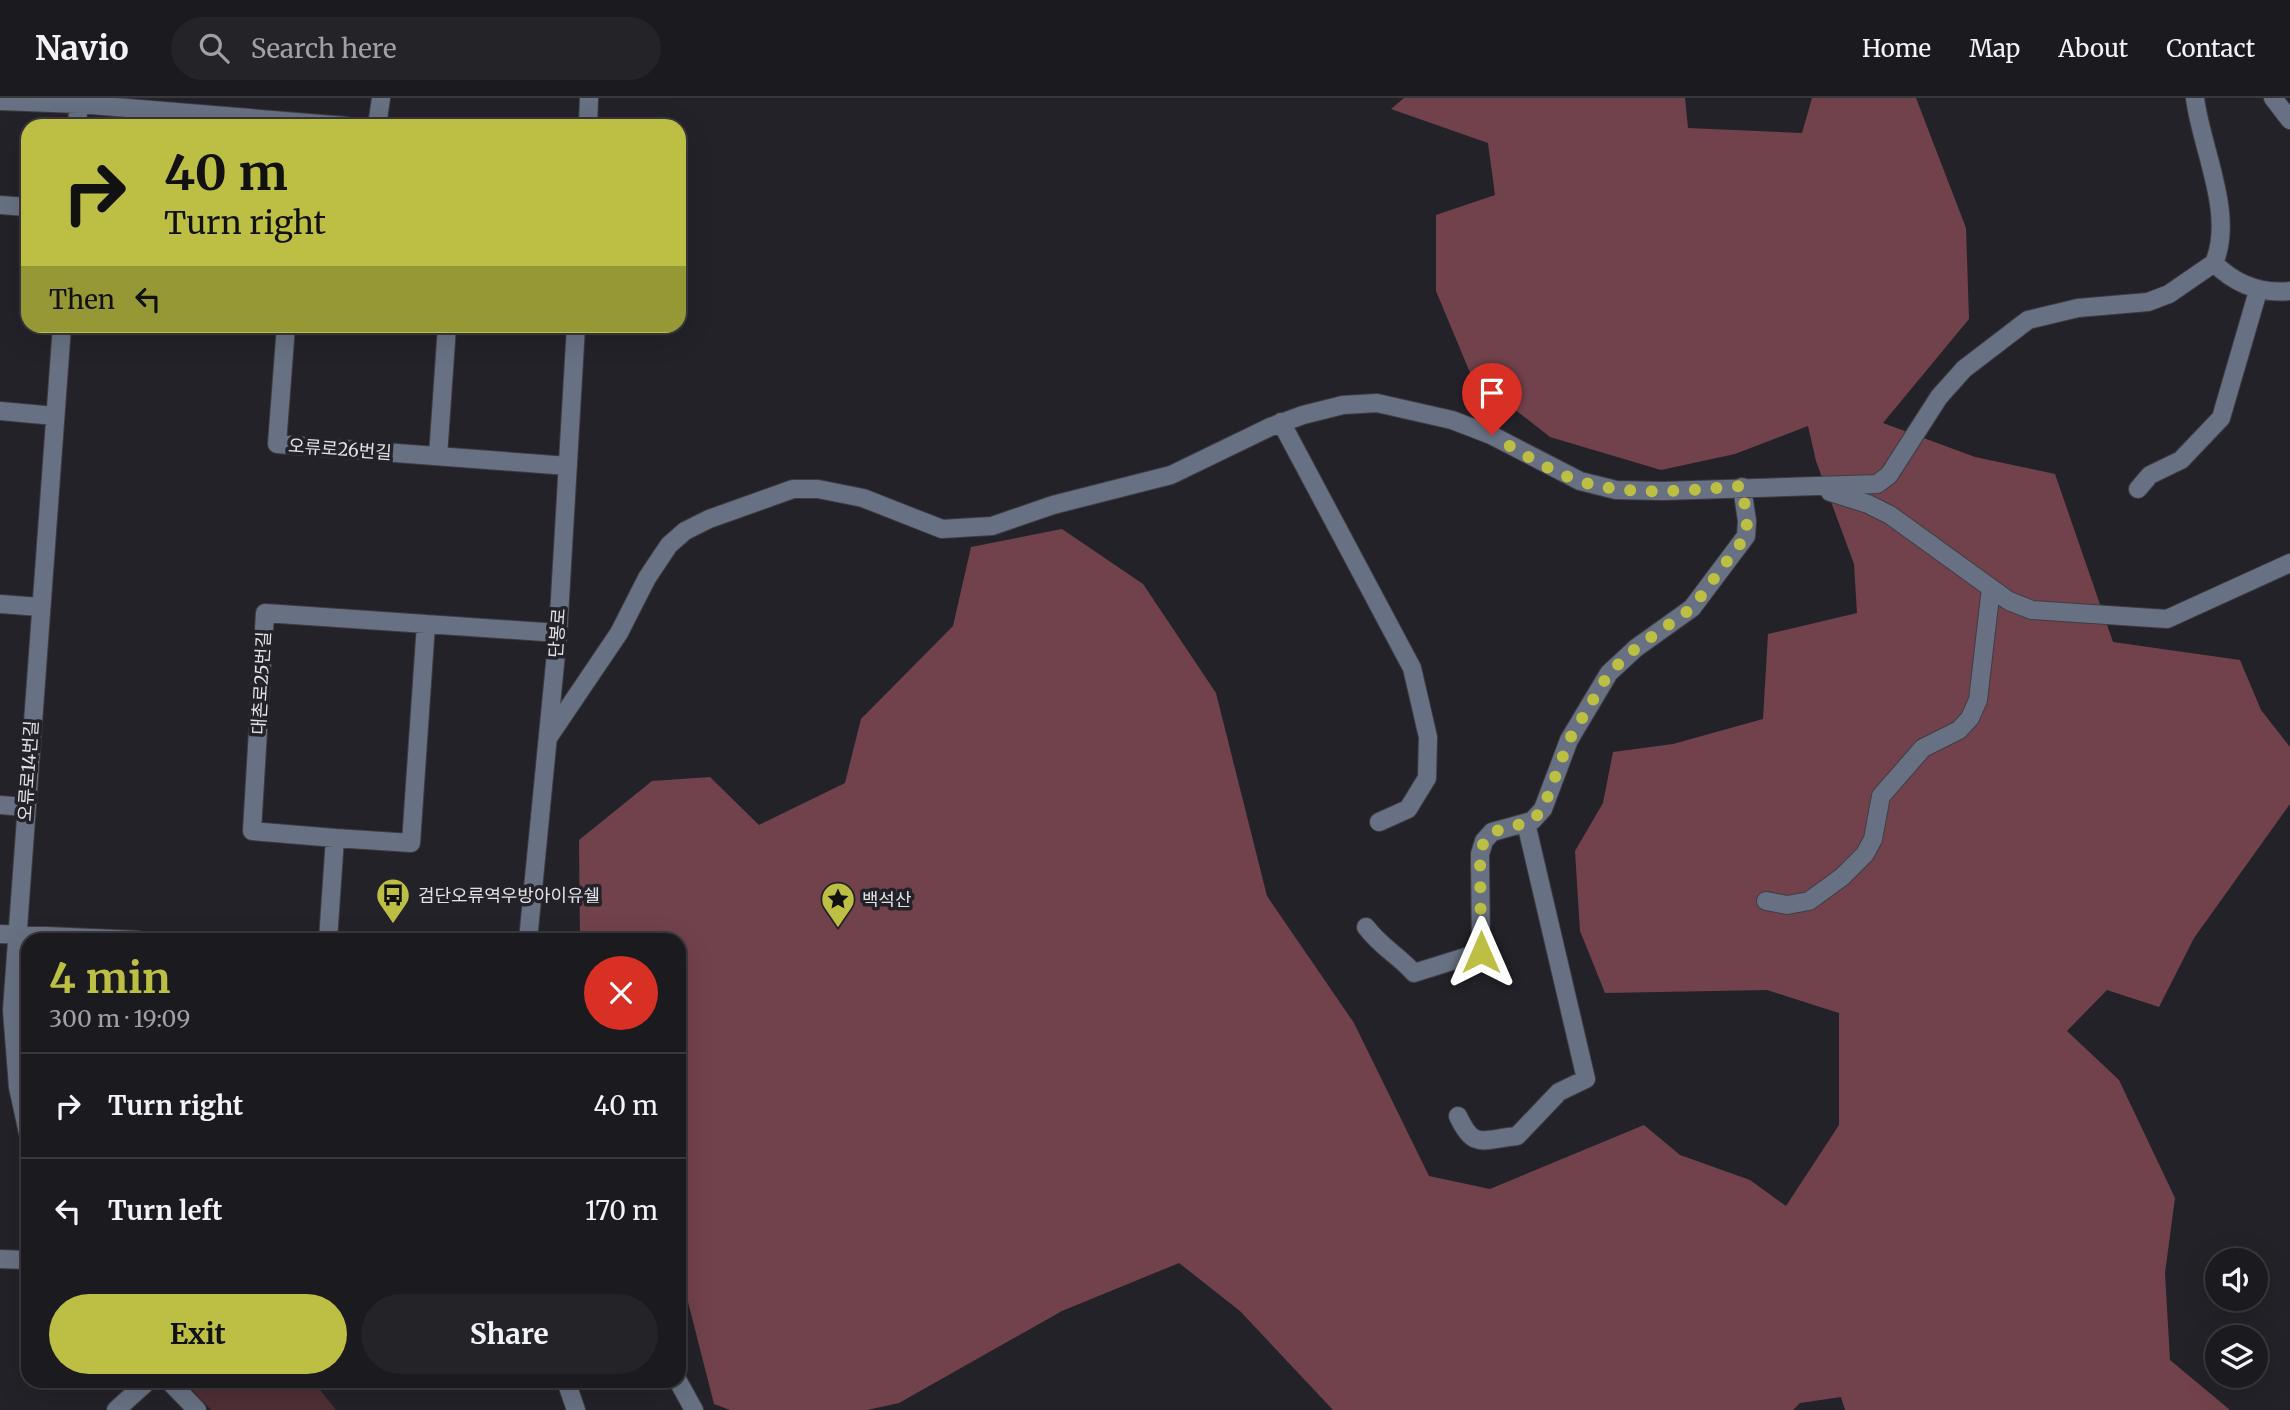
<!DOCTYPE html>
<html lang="en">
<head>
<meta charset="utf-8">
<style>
	:root { --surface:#1b1a1f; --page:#242328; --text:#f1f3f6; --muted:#a0a1a4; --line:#39383d; --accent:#bcbf44 }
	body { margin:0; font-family:Merriweather,"Noto Sans KR",serif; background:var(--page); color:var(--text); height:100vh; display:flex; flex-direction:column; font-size:26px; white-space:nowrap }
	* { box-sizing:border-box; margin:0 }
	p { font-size:23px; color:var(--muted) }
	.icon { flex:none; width:38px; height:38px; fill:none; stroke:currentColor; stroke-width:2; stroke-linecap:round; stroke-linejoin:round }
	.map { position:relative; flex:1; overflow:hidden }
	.details { position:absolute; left:21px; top:835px; width:665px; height:455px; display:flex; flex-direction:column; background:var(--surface); border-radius:21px; box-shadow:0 7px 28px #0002,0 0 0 2px var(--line) }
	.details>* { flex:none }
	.banner { position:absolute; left:21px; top:21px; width:665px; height:214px; border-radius:21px; box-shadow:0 7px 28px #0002,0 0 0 2px var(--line); background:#bcbf44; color:#111; overflow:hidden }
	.buttons { position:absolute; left:2205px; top:1150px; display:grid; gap:14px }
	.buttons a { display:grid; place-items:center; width:63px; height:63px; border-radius:50%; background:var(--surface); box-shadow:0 7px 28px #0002,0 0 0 2px var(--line); font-size:35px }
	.pin { position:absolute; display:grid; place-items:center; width:60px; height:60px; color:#fff; margin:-72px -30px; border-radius:50% 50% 50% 0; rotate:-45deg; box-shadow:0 0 7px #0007 }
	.pin .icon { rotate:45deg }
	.me { position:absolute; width:77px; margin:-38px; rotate:0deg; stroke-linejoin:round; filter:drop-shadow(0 0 5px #0008) }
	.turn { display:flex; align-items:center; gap:24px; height:147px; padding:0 28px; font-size:32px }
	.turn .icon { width:91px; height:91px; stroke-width:2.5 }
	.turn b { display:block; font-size:49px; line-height:60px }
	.then { display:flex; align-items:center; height:66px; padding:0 28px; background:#0003; gap:14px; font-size:26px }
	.round { display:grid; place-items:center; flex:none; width:74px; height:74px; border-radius:37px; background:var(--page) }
	.headline { display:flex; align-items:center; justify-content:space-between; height:119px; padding:0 28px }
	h1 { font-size:42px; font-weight:700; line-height:52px; color:var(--accent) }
	.button { display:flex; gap:14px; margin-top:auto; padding:14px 28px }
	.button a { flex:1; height:80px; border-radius:42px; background:var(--accent); color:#111; font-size:28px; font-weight:700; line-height:80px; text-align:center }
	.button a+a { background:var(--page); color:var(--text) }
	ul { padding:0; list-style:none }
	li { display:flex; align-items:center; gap:21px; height:105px; padding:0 28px; border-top:2px solid var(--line) }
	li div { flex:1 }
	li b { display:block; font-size:26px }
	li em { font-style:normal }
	header { display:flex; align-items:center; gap:42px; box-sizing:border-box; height:98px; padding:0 35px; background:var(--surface); border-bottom:2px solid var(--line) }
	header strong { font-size:33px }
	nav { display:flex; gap:38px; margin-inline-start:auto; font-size:24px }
	.search { width:490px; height:63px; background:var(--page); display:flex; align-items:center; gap:18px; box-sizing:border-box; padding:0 24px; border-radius:38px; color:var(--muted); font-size:26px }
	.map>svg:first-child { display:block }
	.green { fill:#4e2f35 }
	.forest { fill:#71424b }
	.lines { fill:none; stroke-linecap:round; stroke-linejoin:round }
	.minor-casing { stroke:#3f3d43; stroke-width:20 }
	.minor { stroke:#687183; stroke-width:18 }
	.route { stroke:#bcbf44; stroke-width:12; stroke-dasharray:0 21.6 }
	.labels { text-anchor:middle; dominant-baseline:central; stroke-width:7; stroke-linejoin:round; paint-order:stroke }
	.street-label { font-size:18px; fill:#e2e1e6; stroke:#242229 }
	.poi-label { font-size:18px; fill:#e2e1e6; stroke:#242229; text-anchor:start }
</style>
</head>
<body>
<header>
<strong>Navio</strong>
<div class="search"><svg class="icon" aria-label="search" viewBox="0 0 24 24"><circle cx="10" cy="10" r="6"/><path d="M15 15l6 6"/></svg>Search here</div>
<nav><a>Home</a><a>Map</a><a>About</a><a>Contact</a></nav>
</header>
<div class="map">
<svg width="2290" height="1312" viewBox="0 0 2290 1312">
	<rect width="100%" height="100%" fill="#242229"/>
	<path class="green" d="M184,1283H313L336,1312H211Z"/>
	<path class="forest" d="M1404,0H1685L1688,30L1802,35L1812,0H1916L1966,130L1969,221L1883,325L1975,359L2055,376L2113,544L2240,562L2261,612L2290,649V706L2194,840L2159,909L2107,892L2067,933L2119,982L2175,1100L2165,1175L2170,1262L2230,1312H1845L1841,1299L1800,1305L1793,1312H1333L1240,1213L1179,1165L1062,1213L899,1305L867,1312H730L714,1306L687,1200L679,1198V842H580L579,742L652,683L710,679L759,727L845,685L861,621L953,528L971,449L1062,431L1143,486L1216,595L1267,798L1354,925L1429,1078L1490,1091L1644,1027L1680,1057L1750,1082L1786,1108L1839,1027V915L1767,892L1605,895L1580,833L1575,753L1603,705L1613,654L1673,646L1763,621L1768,536L1857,515L1854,466L1816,363L1808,328L1735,356L1661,372L1550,339L1471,277L1436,193V117L1495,97L1488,45L1391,11Z"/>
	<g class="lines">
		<g class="minor-casing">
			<path id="minor" d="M2273,0L2290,22
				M0,3L79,6L346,28
				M77,28L79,0
				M377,28L381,0
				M588,28L589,0
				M0,107L28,109
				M2214,165C2235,186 2260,196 2290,193
				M286,228L277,346L568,368
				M0,313L55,318
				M1281,324L1412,570L1428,639L1427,680L1408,711L1379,724
				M438,358L447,228
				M2138,391L2150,377L2181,362L2221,320L2258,193
				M1830,394L1868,406L1890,417L2009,503L2032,512L2167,521L2290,465
				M0,506L40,509
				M548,640L619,535L647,480L669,447L685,433L709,421L793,391H818L863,400L942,431L992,428L1053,407L1171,377L1270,329L1303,317L1343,307L1377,305L1452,322L1491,337L1580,383L1616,392L1663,393L1877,386L1889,377L1939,299L1964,271L2028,222L2078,210L2148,204L2169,196L2214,165C2235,116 2201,50 2195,0
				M0,707L25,709
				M335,740L411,745L426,526
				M1766,803L1787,807L1809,803L1842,779L1865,756L1873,741L1881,698L1923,650L1959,632L1970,620L1978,602L1991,490
				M1366,829C1382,850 1397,856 1414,875L1481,854L1480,756L1484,743L1492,734L1532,723L1543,711L1569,642L1609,575L1636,550L1692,510L1746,438L1747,423L1742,389
				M0,836L138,842
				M328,842L335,740L252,733L265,515L558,535
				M528,842L558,535L576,228
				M1458,1018C1474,1053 1483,1041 1517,1038L1559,994L1586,981L1526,725
				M28,1035L18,989L12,912L62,228
				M0,1161L28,1162
				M169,1283L197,1312
				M566,1283L576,1312
				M678,1283L694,1312
				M116,1312L148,1283"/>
		</g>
		<use href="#minor" class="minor"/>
	</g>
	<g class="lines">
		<path class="route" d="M1481,854L1480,756L1484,743L1492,734L1532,723L1543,711L1569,642L1609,575L1636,550L1692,510L1746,438L1747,423L1742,388C1688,392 1634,399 1582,384C1550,374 1520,354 1492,337"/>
	</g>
	<defs>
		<g id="bus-pin" transform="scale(1.75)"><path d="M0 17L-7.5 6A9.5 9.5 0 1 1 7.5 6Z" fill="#bcbf44" stroke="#242229"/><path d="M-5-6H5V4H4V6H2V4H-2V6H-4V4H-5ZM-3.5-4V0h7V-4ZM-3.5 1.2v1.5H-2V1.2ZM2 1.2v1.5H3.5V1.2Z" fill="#111"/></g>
		<g id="sight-pin" transform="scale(1.75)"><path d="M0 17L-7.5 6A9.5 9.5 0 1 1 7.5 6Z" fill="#bcbf44" stroke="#242229"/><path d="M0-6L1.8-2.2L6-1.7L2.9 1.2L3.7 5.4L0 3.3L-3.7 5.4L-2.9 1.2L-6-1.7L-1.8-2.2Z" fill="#111"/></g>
	</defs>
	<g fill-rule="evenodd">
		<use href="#bus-pin" x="393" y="797"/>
		<use href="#sight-pin" x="838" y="801"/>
	</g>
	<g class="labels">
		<g class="street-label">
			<text transform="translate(340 351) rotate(4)">오류로26번길</text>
			<text transform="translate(557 535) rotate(-86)">단봉로</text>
			<text transform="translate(261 585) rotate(-87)">대촌로25번길</text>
			<text transform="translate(28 673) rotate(-86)">오류로14번길</text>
		</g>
		<g class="poi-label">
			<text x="418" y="797">검단오류역우방아이유쉘</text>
			<text x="862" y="801">백석산</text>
		</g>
	</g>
</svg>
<div class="buttons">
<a><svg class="icon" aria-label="sound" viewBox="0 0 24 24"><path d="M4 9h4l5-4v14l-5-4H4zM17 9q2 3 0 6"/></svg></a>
<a><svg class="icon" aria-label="layers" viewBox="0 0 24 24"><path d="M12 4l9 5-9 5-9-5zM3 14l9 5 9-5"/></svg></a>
</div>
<div class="pin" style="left:1492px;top:337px;background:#d93025"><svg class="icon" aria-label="arrive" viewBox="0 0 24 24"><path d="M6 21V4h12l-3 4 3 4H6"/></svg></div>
<svg class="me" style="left:1481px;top:854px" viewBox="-20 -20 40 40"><path d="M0-17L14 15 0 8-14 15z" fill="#bcbf44" stroke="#fff" stroke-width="4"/></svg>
<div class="banner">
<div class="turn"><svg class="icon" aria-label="right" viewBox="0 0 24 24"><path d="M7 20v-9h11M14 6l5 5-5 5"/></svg><div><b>40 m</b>Turn right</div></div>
<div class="then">Then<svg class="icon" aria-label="left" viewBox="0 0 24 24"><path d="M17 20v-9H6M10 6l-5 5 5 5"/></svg></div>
</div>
<section class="details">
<div class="headline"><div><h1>4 min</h1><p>300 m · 19:09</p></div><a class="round" style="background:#d93025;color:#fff"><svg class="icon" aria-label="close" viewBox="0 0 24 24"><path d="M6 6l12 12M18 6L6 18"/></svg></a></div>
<ul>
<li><svg class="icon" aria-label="right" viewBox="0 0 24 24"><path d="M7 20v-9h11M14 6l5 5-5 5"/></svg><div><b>Turn right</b></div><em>40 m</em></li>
<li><svg class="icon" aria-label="left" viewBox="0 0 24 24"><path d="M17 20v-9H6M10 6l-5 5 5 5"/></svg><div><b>Turn left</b></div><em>170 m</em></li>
</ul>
<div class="button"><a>Exit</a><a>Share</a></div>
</section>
</div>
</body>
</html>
